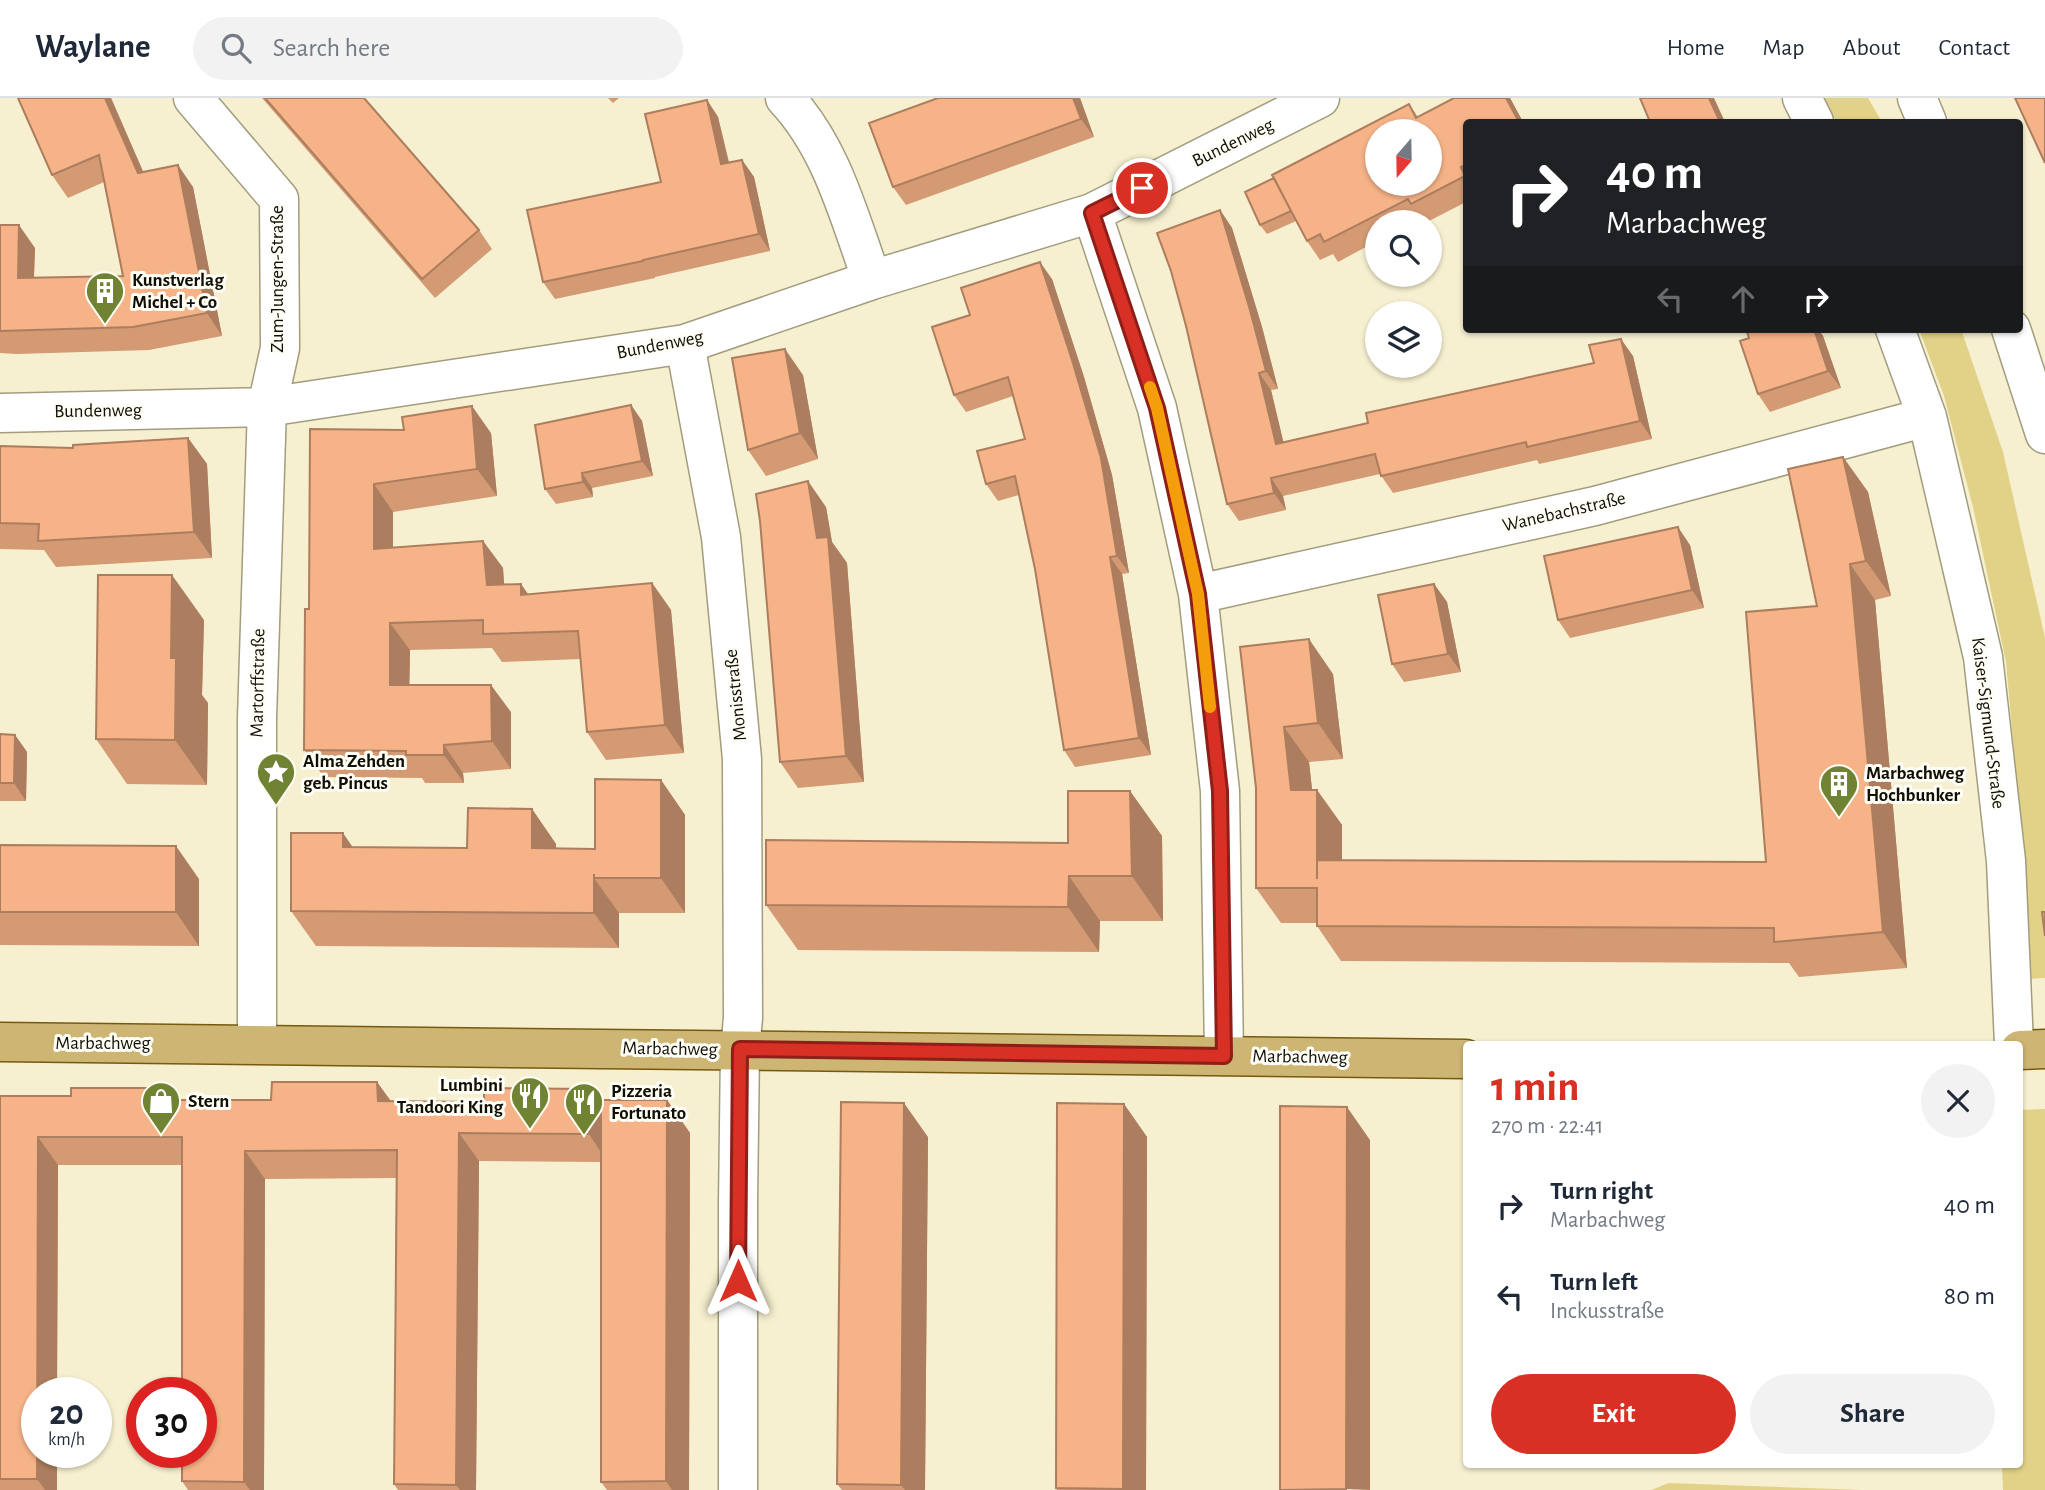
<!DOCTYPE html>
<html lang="en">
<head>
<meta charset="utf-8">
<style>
	:root { --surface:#fff; --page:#f2f2f3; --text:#1f2937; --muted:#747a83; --line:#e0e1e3; --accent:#d93025 }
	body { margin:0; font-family:"Alegreya Sans",sans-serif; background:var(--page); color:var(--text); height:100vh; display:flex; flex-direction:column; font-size:26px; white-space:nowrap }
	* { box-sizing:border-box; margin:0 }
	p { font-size:23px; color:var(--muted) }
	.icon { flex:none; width:38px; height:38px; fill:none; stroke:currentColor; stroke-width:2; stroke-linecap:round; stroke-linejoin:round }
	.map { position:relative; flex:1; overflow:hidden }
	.panel { position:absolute; left:1463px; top:943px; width:560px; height:427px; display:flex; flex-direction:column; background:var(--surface); border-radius:7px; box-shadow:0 2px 5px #0004 }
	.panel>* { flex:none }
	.guide { position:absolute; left:1463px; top:21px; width:560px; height:214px; border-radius:7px; box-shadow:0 2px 5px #0004; background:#202124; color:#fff; overflow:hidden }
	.needle { width:46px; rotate:200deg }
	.controls { position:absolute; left:1365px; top:21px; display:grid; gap:14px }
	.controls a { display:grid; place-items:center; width:77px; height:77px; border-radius:50%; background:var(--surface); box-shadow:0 2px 5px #0004; font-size:35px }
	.speed { position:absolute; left:21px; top:1279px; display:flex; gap:14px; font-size:35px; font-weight:700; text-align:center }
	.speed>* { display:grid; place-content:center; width:91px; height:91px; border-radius:50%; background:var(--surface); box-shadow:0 2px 5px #0004; line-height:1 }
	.speed small { font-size:18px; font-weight:400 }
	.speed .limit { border:10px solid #d22; background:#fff; color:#111 }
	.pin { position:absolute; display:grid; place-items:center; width:60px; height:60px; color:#fff; margin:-30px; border:4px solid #fff; border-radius:50%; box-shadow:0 2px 7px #0007 }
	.me { position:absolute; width:77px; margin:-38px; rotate:0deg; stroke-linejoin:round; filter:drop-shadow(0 0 5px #0008) }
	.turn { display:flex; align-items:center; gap:24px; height:147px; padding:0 28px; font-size:32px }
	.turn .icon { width:91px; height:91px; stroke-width:2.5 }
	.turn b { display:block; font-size:49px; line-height:60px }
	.lanes { display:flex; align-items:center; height:66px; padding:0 28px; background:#0003; justify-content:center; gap:35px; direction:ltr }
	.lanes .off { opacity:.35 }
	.round { display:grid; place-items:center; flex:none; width:74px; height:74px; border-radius:37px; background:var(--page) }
	.head { display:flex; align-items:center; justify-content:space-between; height:119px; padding:0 28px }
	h1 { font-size:42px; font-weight:700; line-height:52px; color:var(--accent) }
	.cta { display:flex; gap:14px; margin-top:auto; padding:14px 28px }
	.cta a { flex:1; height:80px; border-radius:42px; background:var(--accent); color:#fff; font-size:28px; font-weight:700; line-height:80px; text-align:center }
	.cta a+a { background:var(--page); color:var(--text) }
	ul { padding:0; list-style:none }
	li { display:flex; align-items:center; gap:21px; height:91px; padding:0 28px }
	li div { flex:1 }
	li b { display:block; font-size:26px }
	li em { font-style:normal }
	header { display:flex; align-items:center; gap:42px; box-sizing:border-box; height:98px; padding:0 35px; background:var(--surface); border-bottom:2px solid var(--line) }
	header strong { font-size:33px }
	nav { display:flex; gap:38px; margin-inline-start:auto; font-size:24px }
	.search { width:490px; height:63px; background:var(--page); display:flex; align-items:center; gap:18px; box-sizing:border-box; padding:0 24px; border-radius:38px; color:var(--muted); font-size:26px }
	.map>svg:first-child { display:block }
	.green { fill:#e1d287 }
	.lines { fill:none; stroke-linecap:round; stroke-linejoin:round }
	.minor-casing { stroke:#a29d7e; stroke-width:41 }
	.major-casing { stroke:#765a0f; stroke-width:41 }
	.minor { stroke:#fff; stroke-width:38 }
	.major { stroke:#cdb573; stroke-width:38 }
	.wall { fill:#d39a74 }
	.shaded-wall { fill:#ac7d5e }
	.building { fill:#f5b387; stroke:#ac7d5e; stroke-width:2; fill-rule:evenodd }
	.route-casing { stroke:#8d1f18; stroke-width:18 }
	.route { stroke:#d93025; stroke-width:12 }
	.slow { stroke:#f59e0b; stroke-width:12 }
	.labels { text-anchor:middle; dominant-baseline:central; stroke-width:6; stroke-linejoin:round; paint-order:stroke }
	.street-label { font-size:19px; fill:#110f05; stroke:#fefdf6 }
	.poi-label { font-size:19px; font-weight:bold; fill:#110f05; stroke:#fefdf6; text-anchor:start }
</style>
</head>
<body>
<header>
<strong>Waylane</strong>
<div class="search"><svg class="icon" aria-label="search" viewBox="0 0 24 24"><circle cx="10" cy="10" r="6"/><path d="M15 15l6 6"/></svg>Search here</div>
<nav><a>Home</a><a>Map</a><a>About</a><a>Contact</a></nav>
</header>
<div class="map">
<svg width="2045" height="1392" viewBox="0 0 2045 1392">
	<rect width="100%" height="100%" fill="#f6f0d0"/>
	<path class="green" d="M1823,0H1868L1882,24H1837Z
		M1919,231H1961L2003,354L2045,540V880L2030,881L2024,765L2006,564L1973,409L1944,298Z
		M2045,1011V1392H2003L2002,1367H2020V1012Z
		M1669,1385L1863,1392H1651Z"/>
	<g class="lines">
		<g class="minor-casing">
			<path id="minor" d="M193,0L279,101L280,250L267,309L257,620V946
				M785,0C832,50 849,119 872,182
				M1802,0L1814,24
				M1917,0L1927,24
				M1092,115L1157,310L1198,496L1220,693L1224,958
				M1895,231L1927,319L1983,559L2006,763L2014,947
				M2011,231L2045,336
				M685,246L721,439L742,661L743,920L740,952L738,1105V1392
				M0,315L267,309L685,246L872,182L1092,115L1320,0
				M1198,496L1595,408L1927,319"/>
		</g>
		<g class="major-casing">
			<path id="major" d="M0,944L1466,961
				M2020,952L2045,951"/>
		</g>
		<use href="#minor" class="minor"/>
		<use href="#major" class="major"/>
	</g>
	<path class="wall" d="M18,0H111L143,73L193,89L222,238L149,252L17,256L0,255V127L35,150L34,180L123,178L104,84L68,100L52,77Z
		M262,0H364L479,132L492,151L435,200Z
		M608,0H619L613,5Z
		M938,0H1080L1094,39L906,107L893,89Z
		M1454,0H1510L1523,24H1466V104L1427,124H1424L1421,120L1414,124H1377V143L1338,164L1333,156L1320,162L1307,143L1296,123L1267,136L1260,127L1274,80L1409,6L1418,19Z
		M707,2L718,19L729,64L742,62L754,79L770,153L655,179V180L555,201L543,184L661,84Z
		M1220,112L1232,130L1262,229L1278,291L1271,292L1283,344L1368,325L1633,258L1652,341L1539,366L1537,362L1393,395L1380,376L1283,398L1286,412L1239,423L1227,406Z
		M1052,181L1084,279L1112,377L1129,475L1122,476L1151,657L1075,669L1064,652L1035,471L1019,397L998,403L986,386L1025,341L1013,298L966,314L954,297L970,217Z
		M1746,231H1818L1823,238L1841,290L1770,314L1758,296L1749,240Z
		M803,277L818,361L766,378L748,352Z
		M631,307L642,323L653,378L592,390L593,399L556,406L545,391Z
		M310,331L491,335L497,398L393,414V450L483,443L503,470L504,487L521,486L528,496L652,485L671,512L684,655L606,662L587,634L581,561L502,564L492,550L410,552L409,587L511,614V671L463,675L464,685H425L422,680L324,679L304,652L309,511Z
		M188,340L207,366L212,460L56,469L44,452L0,451V348L73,350Z
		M1843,359L1868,394L1891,498L1875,502L1907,870L1799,879L1789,865L1341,863L1317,828V825H1281L1256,790V690L1240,549L1333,576L1343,661L1309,664L1312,692H1317L1342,727V762L1766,764L1817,508Z
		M826,409L832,444L847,465L864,684L798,690L780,664Z
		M1690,447L1704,510L1570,540L1558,522Z
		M1434,486L1447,504L1461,574L1404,584L1392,566Z
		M204,522L202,597L208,605L207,687L127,686L96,641Z
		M0,636L15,637L27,654L26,703H0Z
		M661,682L685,717V815H619V850L316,848L291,813L352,749L467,750L532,711L556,746V750L595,751Z
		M1130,693L1162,738L1163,823H1100L1099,854L798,852L766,807L1068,745Z
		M0,747L199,781V848L0,847Z
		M377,984L391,1003L601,1009L667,1002L690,1035L689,1392H607L601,1384V1064L479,1063L476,1392H398L394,1386L396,1080L265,1081L264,1392H188L182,1383V1067H58L57,1295H37L57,1354V1392H0V998H71L158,990L166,1002H271Z
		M1124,1006L1147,1039L1146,1392H1057L1056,1390Z
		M928,1039L925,1392H842L837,1386Z"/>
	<path class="shaded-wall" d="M105,0H111L153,97L138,75Z
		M1073,0H1080L1094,39L1081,21Z
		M1506,0H1510L1523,24H1519Z
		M1709,0H1714L1725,24H1720Z
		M707,2L718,19L733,83L721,66Z
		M742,62L754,79L770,153L759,136Z
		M178,67L193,89L222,238L207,215Z
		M1220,112L1232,130L1262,229L1278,291L1266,273Z
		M19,127L35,150L33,203L18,180Z
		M1040,164L1052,181L1084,279L1112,377L1129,475L1117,458Z
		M1814,231H1818L1823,238L1841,290L1828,273Z
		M1621,241L1633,258L1652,341L1640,323Z
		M785,251L803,277L818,361L800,335Z
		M1259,275L1271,292L1288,363L1276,346Z
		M631,307L642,323L653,378L642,363Z
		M472,308L491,335L497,398L477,371Z
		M188,340L207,366L212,460L194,434Z
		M1843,359L1868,394L1891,498L1866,463Z
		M582,375L592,390L593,399L583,384Z
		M1271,380L1283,398L1286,412L1274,395Z
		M808,383L826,409L832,444L847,465L864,684L846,658L817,440Z
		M374,386L393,414V478L374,451Z
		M1678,429L1690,447L1704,510L1692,492Z
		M483,443L503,470L506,515L487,487Z
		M1110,459L1122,476L1151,657L1139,640Z
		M1850,466L1875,502L1907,870L1883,834Z
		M172,477L204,522L202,597L208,605L207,687L175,642L171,560Z
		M652,485L671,512L684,655L665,627Z
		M521,486L540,514L521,497Z
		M1434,486L1447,504L1461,574L1448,556Z
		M390,525L410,552L409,615L390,587Z
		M1309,541L1333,576L1343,661L1318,625Z
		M491,587L511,614V671L492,643Z
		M1284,629L1309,664L1316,727L1291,692Z
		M15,637L27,654L26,703L14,685Z
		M444,647L463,675L464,685L444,657Z
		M661,682L685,717V815L661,780Z
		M1317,692L1342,727V817L1317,781Z
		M1130,693L1162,738L1163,823L1132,778Z
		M532,711L556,746V785L532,750Z
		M343,735L367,770L343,749Z
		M176,748L199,781V848L176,814Z
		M1069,778L1100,823L1099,854L1068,809Z
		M594,780L619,815V850L594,815Z
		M377,984L397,1012L378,1003Z
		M158,990L178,1018L158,1002Z
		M589,991L609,1019L608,1065L589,1036Z
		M667,1002L690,1035L689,1392H672L666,1383Z
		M904,1005L928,1039L925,1392H905L901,1387Z
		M1124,1006L1147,1039L1146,1392H1123V1391Z
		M1347,1009L1370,1042V1392L1346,1391Z
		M459,1035L479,1063L476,1392H460L456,1387Z
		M38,1039L58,1067L57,1295H37Z
		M245,1053L265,1081L264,1392H250L244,1384Z
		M37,1354H57V1392H45L37,1381Z"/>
	<path class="building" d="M18,0H105L138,75L178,67L207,215L133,229L0,233V127H19L18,180L123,178L99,57L52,77Z
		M265,0H364L479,132L422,181Z
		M938,0H1073L1081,21L893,89L869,25Z
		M1454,0H1506L1519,24H1466V67L1461,69L1465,78L1411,106L1408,101L1324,144L1320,136L1307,143L1272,77L1409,6L1416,20ZM1377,33H1430V86H1377Z
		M1640,0H1709L1720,24H1650Z
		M2015,0H2045V65Z
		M707,2L721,66L742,62L759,136L643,162V163L543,184L527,112L661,84L645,16Z
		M1274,80L1291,113L1260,127L1245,94Z
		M1220,112L1250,212L1266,273L1259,275L1276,346L1368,325L1366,315L1594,265L1589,247L1621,241L1640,323L1527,349L1526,344L1381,378L1375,356L1271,380L1274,395L1227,406L1186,228L1171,173L1157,135Z
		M1040,164L1072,262L1101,360L1117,458L1110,459L1139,640L1064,652L1035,471L1015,378L986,386L977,353L1025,341L1008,279L954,297L932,229L970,217L961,190Z
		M1746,231H1814L1828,273L1758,296L1740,243L1749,240Z
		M785,251L800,335L748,352L732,260Z
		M631,307L642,363L582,375L583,384L545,391L535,327Z
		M472,308L477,371L374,386V451L483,443L487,487L521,486V497L652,485L665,627L587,634L578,533L483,536V522L390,525V587H491L492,643L444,647V657H406V653L304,652L305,511H309L310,331L404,332L402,319Z
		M188,340L194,434L38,443L39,426L0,425V348L73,350V347Z
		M1843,359L1866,463L1850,466L1883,834L1774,844V830L1317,828V790H1256V690L1240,549L1309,541L1318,625L1284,629L1291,692H1317V781V762L1766,764L1746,514L1817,508L1788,371Z
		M808,383L817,440L828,439L846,658L780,664L760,423L756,396Z
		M1678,429L1692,492L1558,522L1544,458Z
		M98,477H172L171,560H176L175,642L96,641Z
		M1434,486L1448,556L1392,566L1378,497Z
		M0,636L15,637L14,685H0Z
		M595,681L661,682V780H594V776V815L291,813V735H343V749L467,750L468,710L532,711V750L595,751Z
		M1068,693H1130L1132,778H1069L1068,809L766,807V742L1068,745Z
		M0,747L176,748V814H0Z
		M2042,814H2045V838Z
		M272,984H377L378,1003L484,1004V990L589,991V1036L459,1035L456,1387L394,1386L397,1052L245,1053L244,1384L182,1383V1354H201V1295H182V1039H38L37,1381H0V998H71V990H158V1002H271Z
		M601,1002H667L666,1383L601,1384Z
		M841,1004L904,1005L901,1387L837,1386Z
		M1057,1005L1124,1006L1123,1391L1056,1390Z
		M1280,1008L1347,1009L1346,1391L1280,1392Z"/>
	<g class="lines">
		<g class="route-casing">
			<path id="route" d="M738,1183L740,951L1224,958L1220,693L1198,496L1157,310L1092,115L1142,90"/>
		</g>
		<use href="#route" class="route"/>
		<path class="slow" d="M1150,289L1157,310L1198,496L1210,609"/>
	</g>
	<defs>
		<g id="building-pin" transform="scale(2.0125)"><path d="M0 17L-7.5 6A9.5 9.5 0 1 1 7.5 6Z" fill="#708333" stroke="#fefdf6"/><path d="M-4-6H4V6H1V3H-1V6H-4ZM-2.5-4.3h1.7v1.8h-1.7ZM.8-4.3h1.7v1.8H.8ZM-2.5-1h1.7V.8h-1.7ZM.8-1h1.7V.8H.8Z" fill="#fff"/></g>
		<g id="sight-pin" transform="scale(2.0125)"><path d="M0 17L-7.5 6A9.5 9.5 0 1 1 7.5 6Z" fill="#708333" stroke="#fefdf6"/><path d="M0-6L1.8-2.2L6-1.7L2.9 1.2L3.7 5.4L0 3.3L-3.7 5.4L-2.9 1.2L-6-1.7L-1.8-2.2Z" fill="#fff"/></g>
		<g id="restaurant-pin" transform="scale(2.0125)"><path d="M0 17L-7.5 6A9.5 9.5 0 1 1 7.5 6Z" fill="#708333" stroke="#fefdf6"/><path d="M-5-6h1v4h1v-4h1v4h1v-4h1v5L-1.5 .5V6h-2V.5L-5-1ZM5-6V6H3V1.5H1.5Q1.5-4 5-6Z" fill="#fff"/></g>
		<g id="shop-pin" transform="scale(2.0125)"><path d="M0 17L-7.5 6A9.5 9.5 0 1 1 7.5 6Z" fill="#708333" stroke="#fefdf6"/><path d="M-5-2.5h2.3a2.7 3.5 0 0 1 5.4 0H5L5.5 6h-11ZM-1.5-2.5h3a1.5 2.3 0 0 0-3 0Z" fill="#fff"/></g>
	</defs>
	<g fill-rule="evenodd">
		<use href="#building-pin" x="105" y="193"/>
		<use href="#sight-pin" x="276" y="674"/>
		<use href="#building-pin" x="1839" y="686"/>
		<use href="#restaurant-pin" x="530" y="998"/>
		<use href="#shop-pin" x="161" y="1003"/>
		<use href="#restaurant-pin" x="584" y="1004"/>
	</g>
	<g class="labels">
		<g class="street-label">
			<text transform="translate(1233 45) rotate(-26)">Bundenweg</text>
			<text transform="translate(277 181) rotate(-90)">Zum-Jungen-Straße</text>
			<text transform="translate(660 247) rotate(-11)">Bundenweg</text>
			<text transform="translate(98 313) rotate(-1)">Bundenweg</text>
			<text transform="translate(1564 414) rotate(-13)">Wanebachstraße</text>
			<text transform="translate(258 585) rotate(-89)">Martorffstraße</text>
			<text transform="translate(736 597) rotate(-96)">Monisstraße</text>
			<text transform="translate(1988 625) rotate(83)">Kaiser-Sigmund-Straße</text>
			<text x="103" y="945">Marbachweg</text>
			<text transform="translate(670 951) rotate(1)">Marbachweg</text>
			<text transform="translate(1300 959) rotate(1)">Marbachweg</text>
		</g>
		<g class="poi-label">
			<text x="132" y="182">Kunstverlag<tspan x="132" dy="22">Michel + Co</tspan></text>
			<text x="303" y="663">Alma Zehden<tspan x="303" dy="22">geb. Pincus</tspan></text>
			<text x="1866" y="675">Marbachweg<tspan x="1866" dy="22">Hochbunker</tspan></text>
			<text x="503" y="987" text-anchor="end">Lumbini<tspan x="503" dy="22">Tandoori King</tspan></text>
			<text x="611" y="993">Pizzeria<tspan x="611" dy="22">Fortunato</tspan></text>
			<text x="188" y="1003">Stern</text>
		</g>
	</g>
</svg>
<div class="controls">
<a><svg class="needle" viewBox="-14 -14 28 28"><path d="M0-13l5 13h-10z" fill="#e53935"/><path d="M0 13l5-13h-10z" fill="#747a83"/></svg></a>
<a><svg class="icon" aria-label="search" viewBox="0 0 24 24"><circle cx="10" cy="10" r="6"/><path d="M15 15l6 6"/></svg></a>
<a><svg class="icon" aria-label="layers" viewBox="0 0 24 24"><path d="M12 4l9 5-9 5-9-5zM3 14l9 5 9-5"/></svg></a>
</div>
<div class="speed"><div>20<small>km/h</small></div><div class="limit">30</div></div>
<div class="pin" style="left:1142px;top:90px;background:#d93025"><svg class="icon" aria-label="arrive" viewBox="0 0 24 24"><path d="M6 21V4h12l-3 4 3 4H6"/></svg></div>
<svg class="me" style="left:738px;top:1183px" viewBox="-20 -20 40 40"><path d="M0-17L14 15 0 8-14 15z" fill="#d93025" stroke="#fff" stroke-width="4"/></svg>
<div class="guide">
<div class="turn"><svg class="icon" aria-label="right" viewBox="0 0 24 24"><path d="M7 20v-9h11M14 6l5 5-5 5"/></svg><div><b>40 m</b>Marbachweg</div></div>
<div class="lanes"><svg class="icon off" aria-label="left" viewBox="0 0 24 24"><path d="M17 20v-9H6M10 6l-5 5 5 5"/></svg><svg class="icon off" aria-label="ahead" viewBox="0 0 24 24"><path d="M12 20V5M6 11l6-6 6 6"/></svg><svg class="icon" aria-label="right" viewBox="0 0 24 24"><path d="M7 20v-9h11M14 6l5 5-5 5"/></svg></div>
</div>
<section class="panel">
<div class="head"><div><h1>1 min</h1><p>270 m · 22:41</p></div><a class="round"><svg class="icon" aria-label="close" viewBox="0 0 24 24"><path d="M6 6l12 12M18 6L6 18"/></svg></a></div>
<ul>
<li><svg class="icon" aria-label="right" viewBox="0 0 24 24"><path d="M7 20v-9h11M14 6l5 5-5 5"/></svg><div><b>Turn right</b><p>Marbachweg</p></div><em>40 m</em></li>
<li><svg class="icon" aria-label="left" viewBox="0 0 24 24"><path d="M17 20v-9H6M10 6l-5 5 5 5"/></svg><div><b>Turn left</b><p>Inckusstraße</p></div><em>80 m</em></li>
</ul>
<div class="cta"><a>Exit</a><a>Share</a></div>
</section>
</div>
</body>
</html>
